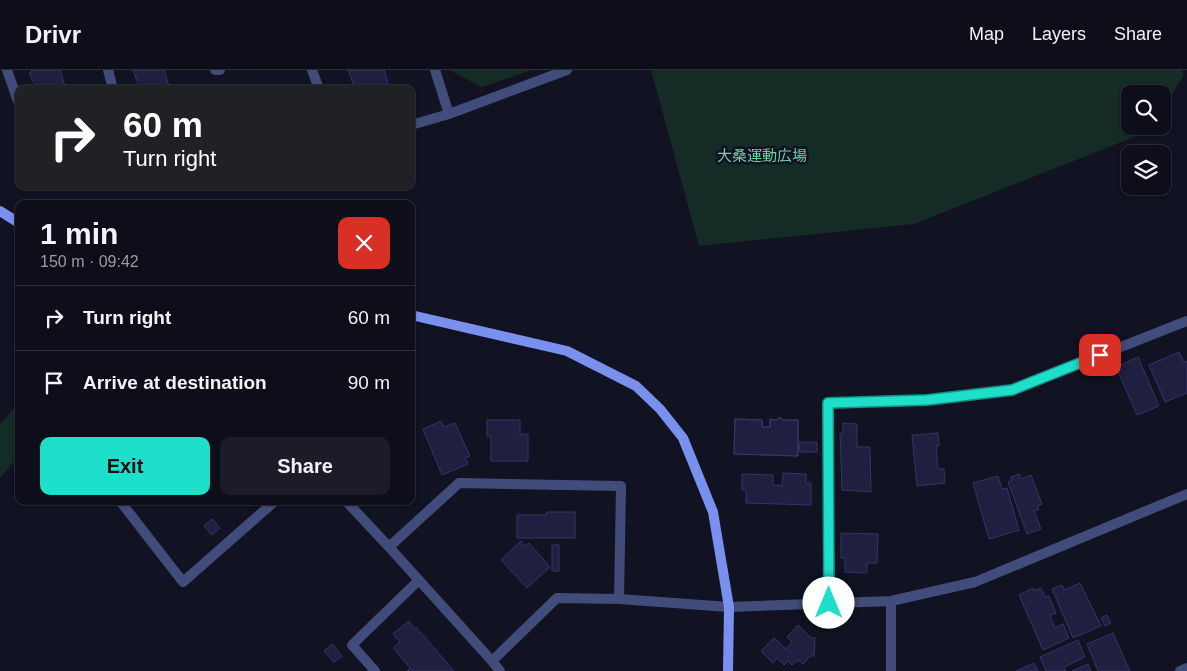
<!DOCTYPE html>
<html lang="en">
<head>
<meta charset="utf-8">
<style>
	:root { --surface:#0d0e1a; --page:#1b1c27; --text:#f1f3f6; --muted:#9a9ca2; --line:#2d2e39; --accent:#1ddfca }
	body { margin:0; font-family:Helvetica,"Noto Sans JP",sans-serif; background:var(--page); color:var(--text); height:100vh; display:flex; flex-direction:column; font-size:19px; white-space:nowrap }
	* { box-sizing:border-box; margin:0 }
	p { font-size:16px; color:var(--muted) }
	.icon { flex:none; width:28px; height:28px; fill:none; stroke:currentColor; stroke-width:2; stroke-linecap:round; stroke-linejoin:round }
	.map { position:relative; flex:1; overflow:hidden }
	.drawer { position:absolute; left:15px; top:130px; width:400px; height:305px; display:flex; flex-direction:column; background:var(--surface); border-radius:10px; box-shadow:0 1px 4px #0004,0 0 0 1px var(--line) }
	.drawer>* { flex:none }
	.guide { position:absolute; left:15px; top:15px; width:400px; height:105px; border-radius:10px; box-shadow:0 1px 4px #0004,0 0 0 1px var(--line); background:#202124; color:#fff; overflow:hidden }
	.buttons { position:absolute; left:1121px; top:15px; display:grid; gap:10px }
	.buttons a { display:grid; place-items:center; width:50px; height:50px; border-radius:10px; background:var(--surface); box-shadow:0 1px 4px #0004,0 0 0 1px var(--line); font-size:25px }
	.pin { position:absolute; display:grid; place-items:center; width:42px; height:42px; color:#fff; margin:-21px; border-radius:10px; box-shadow:0 2px 8px #0006 }
	.me { position:absolute; width:55px; margin:-28px; rotate:0deg; stroke-linejoin:round; filter:drop-shadow(0 0 4px #0008) }
	.turn { display:flex; align-items:center; gap:18px; height:105px; padding:0 25px; font-size:22px }
	.turn .icon { width:65px; height:65px; stroke-width:2.5 }
	.turn b { display:block; font-size:35px; line-height:42px }
	.round { display:grid; place-items:center; flex:none; width:52px; height:52px; border-radius:10px; background:var(--page) }
	.head { display:flex; align-items:center; justify-content:space-between; height:85px; padding:0 25px }
	h1 { font-size:30px; font-weight:600; line-height:38px }
	.primary-button { display:flex; gap:10px; margin-top:auto; padding:10px 25px }
	.primary-button a { flex:1; height:58px; border-radius:10px; background:var(--accent); color:#111; font-size:20px; font-weight:600; line-height:58px; text-align:center }
	.primary-button a+a { background:var(--page); color:var(--text) }
	ul { padding:0; list-style:none }
	li { display:flex; align-items:center; gap:15px; height:65px; padding:0 25px; border-top:1px solid var(--line) }
	li div { flex:1 }
	li b { display:block; font-size:19px }
	li em { font-style:normal }
	header { display:flex; align-items:center; gap:30px; box-sizing:border-box; height:70px; padding:0 25px; background:var(--surface); border-bottom:1px solid var(--line) }
	header strong { font-size:24px }
	nav { display:flex; gap:28px; margin-inline-start:auto; font-size:18px }
	.map>svg:first-child { display:block }
	.green { fill:#152b25 }
	.building { fill:#1f2040; stroke:#343569 }
	.lines { fill:none; stroke-linecap:round; stroke-linejoin:round }
	.street { stroke:#424c7b; stroke-width:10 }
	.secondary { stroke:#7a90ee; stroke-width:10 }
	.route-casing { stroke:#139183; stroke-width:12 }
	.route { stroke:#1ddfca; stroke-width:9 }
	.labels { text-anchor:middle; dominant-baseline:central; stroke-width:5; stroke-linejoin:round; paint-order:stroke }
	.park-label { font-size:15px; fill:#6cd0a2; stroke:#111222 }
</style>
</head>
<body>
<header>
<strong>Drivr</strong>
<nav><a>Map</a><a>Layers</a><a>Share</a></nav>
</header>
<div class="map">
<svg width="1187" height="601" viewBox="0 0 1187 601">
	<rect width="100%" height="100%" fill="#111222"/>
	<path class="green" d="M449,0H532L482,17Z
		M651,0H1182L1184,5L1163,38L1162,24H1130V56H1151L1147,62L914,154L699,176Z
		M19,333V386L0,408V354Z"/>
	<path class="building" d="M31,0H60L66,19H37L29,3L32,2Z
		M133,0H164L170,19H140Z
		M348,0H384L390,19H355Z
		M1179,282L1184,292L1186,291L1187,294V323L1165,332L1149,295Z
		M1138,287L1159,336L1137,345L1116,297Z
		M780,347L782,350H798V386L734,384L735,349L762,350V357H770V349L776,350Z
		M780,347L782,350H798V386L734,384L735,349L762,350V357H770V349L776,350Z
		M487,350H520V365L528,364V391H491V366H487Z
		M441,351L444,357L455,353L470,386L465,388L468,394L442,405L423,359Z
		M843,353L857,354V377H870L871,422L842,420L840,363L843,364Z
		M938,363L939,376H936L938,399H944L945,413L917,416L912,365Z
		M799,372H817V382H800Z
		M783,403L806,404V413H811V435L746,433V420H742V404L773,405V415L782,416Z
		M1019,404L1021,409L1031,405L1042,434L1037,436L1039,439L1034,441L1041,459L1027,464L1008,412L1012,411L1011,407Z
		M998,406L1002,419L1007,418L1019,460L989,469L973,413Z
		M546,442H575V468H517V445H546Z
		M212,449L220,458L212,465L204,456Z
		M841,463L878,464L877,493H867V503L845,502V488H841Z
		M521,471L525,476L529,473L550,497L527,518L501,490Z
		M552,475H559V501H552Z
		M1080,513L1101,556L1073,568L1052,519L1062,515L1064,520Z
		M1033,518L1034,521L1041,518L1045,527L1049,526L1056,543L1050,545L1055,558L1063,554L1069,568L1043,580L1019,525Z
		M1107,545L1111,553L1105,556L1101,548Z
		M409,551L414,559L416,557L454,601H407L410,598L393,578L400,572L393,564Z
		M798,555L811,568H815L814,586H810L803,594L798,590L792,595L788,591L784,595L777,588L773,593L761,581L774,568L786,579L792,572L787,567Z
		M1113,563L1130,601H1098L1087,574Z
		M1078,570L1085,587L1064,597L1066,601H1046L1040,587Z
		M332,574L342,586L334,592L324,581Z
		M1034,593L1038,601H1016Z
		M1088,594L1091,601H1072Z"/>
	<g class="lines">
		<path class="street" d="M7,0L19,34
			M108,0L113,19
			M215,0H220
			M312,0L319,19
			M435,0L449,44
			M411,55L449,44L567,0
			M120,431L183,512L275,431
			M346,431L389,477L459,413L621,416L619,529L729,537L891,531L975,512L1187,424
			M389,477L492,591L557,528L619,529
			M891,531V601
			M829,533L828,333L927,330L1012,320L1187,251
			M492,591L500,601
			M375,601L352,575L419,510
			M1180,601L1187,598"/>
		<path class="secondary" d="M0,141L19,153
			M411,245L567,281L636,316L660,339L683,368L713,442L729,537L728,601"/>
	</g>
	<g class="lines">
		<g class="route-casing">
			<path id="route" d="M829,533L828,333L927,330L1012,320L1100,285"/>
		</g>
		<use href="#route" class="route"/>
	</g>
	<g class="labels">
		<g class="park-label">
			<text x="762" y="85">大桑運動広場</text>
		</g>
	</g>
</svg>
<div class="buttons">
<a><svg class="icon" aria-label="search" viewBox="0 0 24 24"><circle cx="10" cy="10" r="6"/><path d="M15 15l6 6"/></svg></a>
<a><svg class="icon" aria-label="layers" viewBox="0 0 24 24"><path d="M12 4l9 5-9 5-9-5zM3 14l9 5 9-5"/></svg></a>
</div>
<div class="pin" style="left:1100px;top:285px;background:#d93025"><svg class="icon" aria-label="arrive" viewBox="0 0 24 24"><path d="M6 21V4h12l-3 4 3 4H6"/></svg></div>
<svg class="me" style="left:829px;top:533px" viewBox="-20 -20 40 40"><circle r="19" fill="#fff"/><path d="M0-13L10 11 0 6-10 11z" fill="#1ddfca"/></svg>
<div class="guide">
<div class="turn"><svg class="icon" aria-label="right" viewBox="0 0 24 24"><path d="M7 20v-9h11M14 6l5 5-5 5"/></svg><div><b>60 m</b>Turn right</div></div>
</div>
<section class="drawer">
<div class="head"><div><h1>1 min</h1><p>150 m · 09:42</p></div><a class="round" style="background:#d93025;color:#fff"><svg class="icon" aria-label="close" viewBox="0 0 24 24"><path d="M6 6l12 12M18 6L6 18"/></svg></a></div>
<ul>
<li><svg class="icon" aria-label="right" viewBox="0 0 24 24"><path d="M7 20v-9h11M14 6l5 5-5 5"/></svg><div><b>Turn right</b></div><em>60 m</em></li>
<li><svg class="icon" aria-label="arrive" viewBox="0 0 24 24"><path d="M6 21V4h12l-3 4 3 4H6"/></svg><div><b>Arrive at destination</b></div><em>90 m</em></li>
</ul>
<div class="primary-button"><a>Exit</a><a>Share</a></div>
</section>
</div>
</body>
</html>
